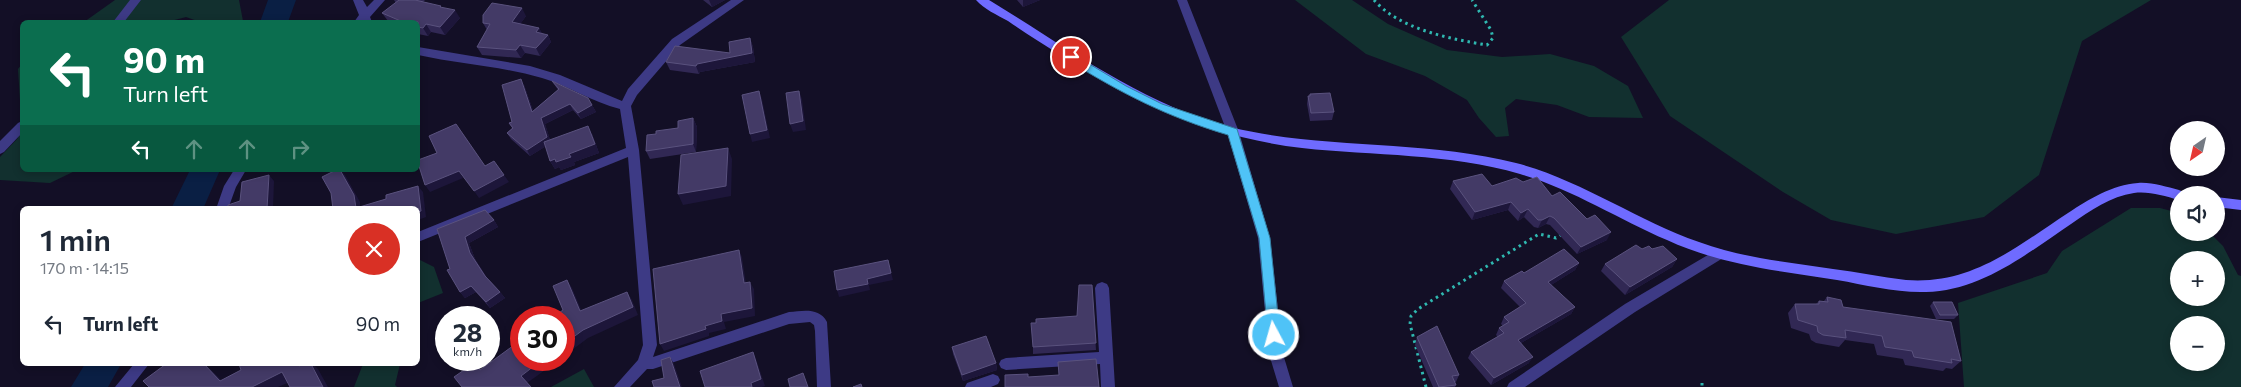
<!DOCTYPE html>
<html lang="en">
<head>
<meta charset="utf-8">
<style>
	:root { --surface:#fff; --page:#f6f6f7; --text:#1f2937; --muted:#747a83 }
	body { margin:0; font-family:Commissioner,sans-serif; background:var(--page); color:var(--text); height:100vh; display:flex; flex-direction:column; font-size:19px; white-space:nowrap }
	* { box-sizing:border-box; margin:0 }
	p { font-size:16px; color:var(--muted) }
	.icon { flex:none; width:28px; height:28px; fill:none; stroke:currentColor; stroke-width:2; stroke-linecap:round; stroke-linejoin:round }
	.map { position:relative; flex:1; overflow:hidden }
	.drawer { position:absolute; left:20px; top:206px; width:400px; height:160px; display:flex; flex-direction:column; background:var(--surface); border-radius:8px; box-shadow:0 2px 8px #0003 }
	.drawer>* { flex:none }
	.guide { position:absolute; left:20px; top:20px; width:400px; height:152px; border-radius:8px; box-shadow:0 2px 8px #0003; background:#0b6e4f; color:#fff; overflow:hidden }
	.needle { width:32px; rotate:214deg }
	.fabs { position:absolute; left:2170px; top:121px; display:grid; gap:10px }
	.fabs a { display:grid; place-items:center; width:55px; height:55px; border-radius:50%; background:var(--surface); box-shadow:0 2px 8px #0003; font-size:25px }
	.speed { position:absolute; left:435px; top:306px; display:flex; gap:10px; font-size:25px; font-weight:700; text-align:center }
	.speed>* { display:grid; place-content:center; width:65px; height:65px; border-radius:50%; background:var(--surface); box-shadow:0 2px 8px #0003; line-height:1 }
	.speed small { font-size:12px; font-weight:400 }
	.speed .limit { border:8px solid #d22; background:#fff; color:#111 }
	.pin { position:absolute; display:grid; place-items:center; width:42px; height:42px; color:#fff; margin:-21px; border:2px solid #fff; border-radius:50%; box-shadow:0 1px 5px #0007 }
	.me { position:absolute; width:55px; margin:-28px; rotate:354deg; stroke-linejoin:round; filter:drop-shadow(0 0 4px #0008) }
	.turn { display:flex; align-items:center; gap:18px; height:105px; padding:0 20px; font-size:22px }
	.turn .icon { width:65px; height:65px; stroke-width:2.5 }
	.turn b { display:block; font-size:35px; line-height:42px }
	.lanes { display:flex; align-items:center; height:48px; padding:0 20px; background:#0003; justify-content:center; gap:25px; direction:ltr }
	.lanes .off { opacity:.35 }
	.round { display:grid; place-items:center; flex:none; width:52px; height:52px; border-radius:26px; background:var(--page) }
	.overview { display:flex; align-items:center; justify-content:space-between; height:85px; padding:0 20px }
	h1 { font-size:30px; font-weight:600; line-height:38px }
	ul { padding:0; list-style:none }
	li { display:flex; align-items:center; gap:15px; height:65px; padding:0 20px }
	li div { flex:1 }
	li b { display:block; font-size:19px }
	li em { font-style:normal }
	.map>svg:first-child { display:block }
	.green { fill:#12302f; fill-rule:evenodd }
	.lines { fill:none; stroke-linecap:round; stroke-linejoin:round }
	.river { fill:#0a1f44; fill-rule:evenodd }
	.path { stroke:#2fb8b0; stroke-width:3; stroke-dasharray:2.5 4; stroke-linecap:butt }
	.street { fill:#3d3a85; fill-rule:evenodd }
	.secondary { fill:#6f6bff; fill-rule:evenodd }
	.wall { fill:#312854 }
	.shaded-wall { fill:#1d163a }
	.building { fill:#433a66; stroke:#5a527e }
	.route { fill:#4fc3f7; stroke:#337fa1 }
</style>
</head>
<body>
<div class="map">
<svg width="2241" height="387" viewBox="0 0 2241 387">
	<rect width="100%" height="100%" fill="#130f26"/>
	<path class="green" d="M115,0H239L243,21L200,22L186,17L167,22H84Z
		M1295,0H1352L1388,24L1447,50L1502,57L1550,54L1594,66L1628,86L1643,118L1589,117L1557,105L1516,99L1505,108L1509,136L1496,137L1479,118L1467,100L1425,76L1366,54Z
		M1669,0H2151L2082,41L2039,175L1984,217L1896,234L1831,220L1783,192L1670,116L1621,37Z
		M22,64V170H77L50,183L0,180V157L18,138L21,116L18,69Z
		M2131,208H2160L2179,213V232L2210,233L2223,246L2238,275L2241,276V387H1964L1958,303L2047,273L2062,251ZM2179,260H2216V298H2179ZM2179,325H2216V362H2179Z
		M418,259L434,267L443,293L418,303Z
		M363,364H400L395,385L397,387H354Z
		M584,369L594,387H551Z"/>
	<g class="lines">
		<path class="river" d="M268,0H296L288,22H260Z
			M190,170H220L203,209H171Z
			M85,364H121L108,387H71Z"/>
		<path class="path" d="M1374,0C1399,29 1450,39 1487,45L1493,38L1491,30L1472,0
			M1702,383V387
			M1426,387L1410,324L1411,316L1418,309L1539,234L1556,238L1562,234"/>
		<path class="street" d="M130,0H141L124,22H113Z
			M353,0H363L367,7L374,0H385L370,17L372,22H354L359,15Z
			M731,0H744L680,45L637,95L631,106L639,150L657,345L653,357L789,312C803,311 819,307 827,322L831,387H817L815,331L814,325L810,322L789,324L653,369H647L630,387H614L638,360L643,345L628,157L418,242V232L626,148L620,109C592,102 569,86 542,78C501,66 459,64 418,55V47L530,66L560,75L622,101L628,89L672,39Z
			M1177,0H1187L1239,132L1270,238L1283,354L1293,387H1279L1269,354L1258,238L1227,132Z
			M22,121V133L4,152L0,154V141L18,123Z
			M234,170H246L236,187L228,209H216L224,186Z
			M1718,249L1723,250L1724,254L1723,258L1635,312L1525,387H1507L1509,383L1625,304Z
			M1102,282L1107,284L1109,288L1115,387H1101L1100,364L1006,370L1001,368L999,364L1001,360L1006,358L1099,352L1095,288L1097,284Z
			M134,364H149L131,387H115Z
			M993,374L998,376L1000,380L998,384L991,387H965L967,383Z"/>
		<path class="secondary" d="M976,0H989C1066,47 1142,104 1230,127C1324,150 1422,139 1516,163C1581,180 1636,220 1699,242C1742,258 1788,262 1833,269C1857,272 1881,277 1906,280C1972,285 2016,247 2068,213C2089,199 2112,185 2138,183C2152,182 2166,187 2179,190L2183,192L2185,195H2179V200C2164,196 2149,191 2134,193C2111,196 2090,211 2071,224C2028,253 1981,291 1926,292C1896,293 1866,285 1837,280C1779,271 1721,265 1667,240C1618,219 1572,189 1520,174C1449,153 1374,156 1302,148C1209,137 1135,102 1057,53C1040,42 1024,32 1008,21C997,15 984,9 976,0Z
			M2216,197L2241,200V210L2216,207Z"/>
	</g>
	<path class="wall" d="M394,0H425L423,2L442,8L460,18L445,35L431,32L428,36L418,34V22H391L388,21L382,13L396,3Z
		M703,0H725L712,7Z
		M1017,0H1040L1023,7Z
		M526,16L520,24L539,28L542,34L548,35L551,42L540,56L525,53L521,58L482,55L477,47L487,30L483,23Z
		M750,38L753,47L755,62L700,72L699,74L670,70L666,62L730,53Z
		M552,81L592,105L596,112L581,119L573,110L545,124L550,140L592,134L599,153L574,162L575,165L561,170L559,167L555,169L550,161L546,146L530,156L511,139L507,133L512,128L509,123L512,122L524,85L533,111L558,90Z
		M1310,94L1334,112L1332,120L1310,121L1307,104L1308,96H1309Z
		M693,118L697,127L696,152L650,159L646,151L656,134L678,128Z
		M1453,181L1492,186L1523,182L1607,240L1577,254L1550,225L1546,224L1538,228L1534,227L1524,217L1518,221L1508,210L1472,220L1450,189Z
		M494,220L498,227L469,243L475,259L487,278L500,292L505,298L490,308L476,292L465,298L460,292L450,269L437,229Z
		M1642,249H1652L1677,259L1672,267L1625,295L1601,271L1605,264Z
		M1579,263L1575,270L1551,285L1575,307L1571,314L1521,343L1529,363L1491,385L1468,358L1471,352L1498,337L1496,335L1499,328L1503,326L1501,324L1504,317L1520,307L1501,288L1504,281L1524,273Z
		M1092,285L1096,350L1033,354V347L1077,316Z
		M1827,297L1843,307L1961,361L1952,369L1946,368L1943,371L1905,365L1903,359L1877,355L1874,344L1845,340L1839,347L1816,343L1811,340L1809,334L1791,328L1788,313L1795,304H1816L1819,301H1824Z
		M1933,302L1958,315L1954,319H1936L1930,306Z
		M1417,337L1459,375L1456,382H1455L1456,385L1455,387H1433L1415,345Z
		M952,347L996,363L997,370L963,381L953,354Z"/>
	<path class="shaded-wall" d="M709,0H725L712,7Z
		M1023,0H1040L1023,7Z
		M522,8L526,16L516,30L512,22Z
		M455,10L460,18L445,35L440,27Z
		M426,24L431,32L428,36L423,28Z
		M539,28L543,35L536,32Z
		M548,35L551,42L540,56L536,48Z
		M750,38L753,47L755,62L700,72L699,74L696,66L697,64L752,53Z
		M520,45L525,53L521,58L516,50Z
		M521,79L524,85L536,118L532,112Z
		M759,91L762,99L770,138L752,142L750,134Z
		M799,91L802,99L806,130L793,132L790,124Z
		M570,104L573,110L545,124L551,143L530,156L527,150L541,118Z
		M592,105L596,112L581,119L578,113Z
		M693,118L697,127L696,152L693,144Z
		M588,126L592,134L599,153L574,162L575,165L561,170L559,167L555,169L550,161L569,154Z
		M728,148L732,159L731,196L683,205L678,194Z
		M340,170L345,175L360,202V209H356Z
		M459,171L463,178L430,192L425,185Z
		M269,175L274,181L273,209H267Z
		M504,175L509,182L479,198L474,191Z
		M418,186L423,192L426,217L418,220Z
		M1511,202L1508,210L1472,220L1475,212Z
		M1528,209L1524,217L1518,221L1521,213Z
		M1550,216L1546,224L1538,228L1542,220Z
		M494,220L498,227L469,243L475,259L490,282L470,253L465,237Z
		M1611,232L1607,240L1577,254L1581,247Z
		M739,250L742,257L747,290L744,283Z
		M1677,259L1672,267L1625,295L1630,287Z
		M888,260L893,280L869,285L870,290L839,297L837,290L867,279Z
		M1579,263L1575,270L1545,289L1548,282Z
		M567,280L572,288L585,319L580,311Z
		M750,282L754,289L755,316L724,322L726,329L709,333V336L664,351L660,344L705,326L721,314Z
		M471,286L476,292L465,298L460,292Z
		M500,292L505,298L490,308L486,302Z
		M627,292L632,300L638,315L588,338L564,356V344Z
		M1575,307L1571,314L1514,347L1518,340Z
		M753,352L756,359L765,386L762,387H752L751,383Z
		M670,357L674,364L682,387H680Z
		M1533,357L1529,363L1491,385L1494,378Z
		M542,360H559L527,383L521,376Z
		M996,363L997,370L963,381L962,375Z
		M204,364H205L228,387L220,381Z
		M311,364H313L318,369L328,387H323Z
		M282,372L292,381L278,387H252Z"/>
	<path class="building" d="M399,0H415L441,6L440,7L455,10L440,27L426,24L423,28L418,27V22H403L382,13Z
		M492,3L522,8L512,22L539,28L536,32L548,35L536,48L520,45L516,50L477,47L490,24L483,23V15Z
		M750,38L752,53L697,64L696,66L666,62L675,46L730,53L729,42Z
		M521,79L532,112L559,89L552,81L588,98L592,105L578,113L570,104L541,118L547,137L527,150L507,133L513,128L509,123L512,122L502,85Z
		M759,91L767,130L750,134L742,95Z
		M799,91L803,121L790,124L786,93Z
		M1330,93L1334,112L1311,113L1308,96H1310V94Z
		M693,118V144L646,151L647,135L656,134V131L678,128V121Z
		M456,124L485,166L494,161L504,175L474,191L459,171L425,185L418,163V160L437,153L429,136Z
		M588,126L595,144L569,154L571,157L556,162L555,159L550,161L544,142Z
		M728,148L726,186L678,194L681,155Z
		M336,170H340L354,195L356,208L386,199V195L418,186L421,211L418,212V209H333L331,193L322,177Z
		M1482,174L1492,186L1516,178L1523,182L1537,177L1552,196L1560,192L1587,219L1595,215L1611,232L1581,247L1554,218L1550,216L1542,220H1538L1528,209L1521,213L1511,202L1475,212L1453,181Z
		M269,175L267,209H228V205L240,201L242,182Z
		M485,210L494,220L465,237L470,253L485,276L500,292L486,302L471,286L460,292L447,270L450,269L437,229Z
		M1636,245L1642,249L1649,246L1652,249L1663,246L1677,259L1630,287L1605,264Z
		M1564,249L1579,263L1548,282L1575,307L1518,340L1533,357L1494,378L1471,352L1504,333L1499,328L1509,322L1504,317L1526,303L1504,281L1522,271L1524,273Z
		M739,250L744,283L750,282L752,308L721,314L722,321L705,326L706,329L660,344L653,269Z
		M888,260L891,273L867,279L868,284L837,290L834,271Z
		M567,280L580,311L627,292L633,307L583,330L564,344V318H552L563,310L553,286Z
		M1079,285H1092L1096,343L1033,347L1031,323H1036V319L1077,316Z
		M1827,297L1841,300L1843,307L1951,322L1961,361L1951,359L1952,363L1914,357L1912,351L1885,347L1882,336L1845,330L1846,338L1823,335L1818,332L1817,326L1798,320L1795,304H1819V301L1828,302Z
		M1933,302H1952L1958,315H1940Z
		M1437,326L1459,375L1452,376L1456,385L1439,387L1417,337Z
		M986,336L996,363L962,375L952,347Z
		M521,340V360H542L521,376L531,387H462L454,377L474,363L480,370Z
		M753,352L761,379L751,383L752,387H705L700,371Z
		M670,357L680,387H654L652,381L664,378L661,360Z
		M1096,359L1099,387H1005V375L1028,374V377L1059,375L1058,362Z
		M166,364H204L220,381L241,370L239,364H298L299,366L303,364H311L323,387H290L282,372L252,387H149L143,381Z
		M803,373L808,387H790L788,379Z
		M861,384L862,387H853Z"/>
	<path class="route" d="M1071,53L1126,86L1162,104L1237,129L1270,238L1280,335L1278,339H1269L1268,335L1259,238L1228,135C1165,116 1123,94 1067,60V54Z"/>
</svg>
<div class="fabs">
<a><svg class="needle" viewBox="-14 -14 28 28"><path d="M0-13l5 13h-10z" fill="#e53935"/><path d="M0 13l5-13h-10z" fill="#747a83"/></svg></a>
<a><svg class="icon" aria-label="sound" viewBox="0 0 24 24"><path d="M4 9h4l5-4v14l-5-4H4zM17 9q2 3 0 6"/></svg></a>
<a>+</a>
<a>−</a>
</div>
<div class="speed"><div>28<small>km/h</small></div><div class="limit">30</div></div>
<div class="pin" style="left:1071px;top:57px;background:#d93025"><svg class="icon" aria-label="arrive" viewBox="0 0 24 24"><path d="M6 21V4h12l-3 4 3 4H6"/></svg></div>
<svg class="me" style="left:1274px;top:335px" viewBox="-20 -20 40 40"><circle r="17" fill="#4fc3f7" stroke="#fff" stroke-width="3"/><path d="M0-11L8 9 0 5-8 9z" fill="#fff"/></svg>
<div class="guide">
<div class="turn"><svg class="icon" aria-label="left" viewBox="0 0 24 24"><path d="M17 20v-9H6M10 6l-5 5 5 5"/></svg><div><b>90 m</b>Turn left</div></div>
<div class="lanes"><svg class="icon" aria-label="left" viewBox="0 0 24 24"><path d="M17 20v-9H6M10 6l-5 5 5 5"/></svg><svg class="icon off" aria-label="ahead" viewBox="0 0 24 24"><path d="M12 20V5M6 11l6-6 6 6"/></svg><svg class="icon off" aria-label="ahead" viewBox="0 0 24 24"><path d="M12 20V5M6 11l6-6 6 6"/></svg><svg class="icon off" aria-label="right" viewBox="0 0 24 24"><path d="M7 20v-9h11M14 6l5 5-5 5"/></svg></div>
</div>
<section class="drawer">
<div class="overview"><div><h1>1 min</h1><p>170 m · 14:15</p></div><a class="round" style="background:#d93025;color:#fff"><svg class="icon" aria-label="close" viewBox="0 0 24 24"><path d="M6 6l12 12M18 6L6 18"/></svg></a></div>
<ul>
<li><svg class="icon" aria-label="left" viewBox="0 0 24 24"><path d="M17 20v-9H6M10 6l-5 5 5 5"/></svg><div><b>Turn left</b></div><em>90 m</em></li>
</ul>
</section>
</div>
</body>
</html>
